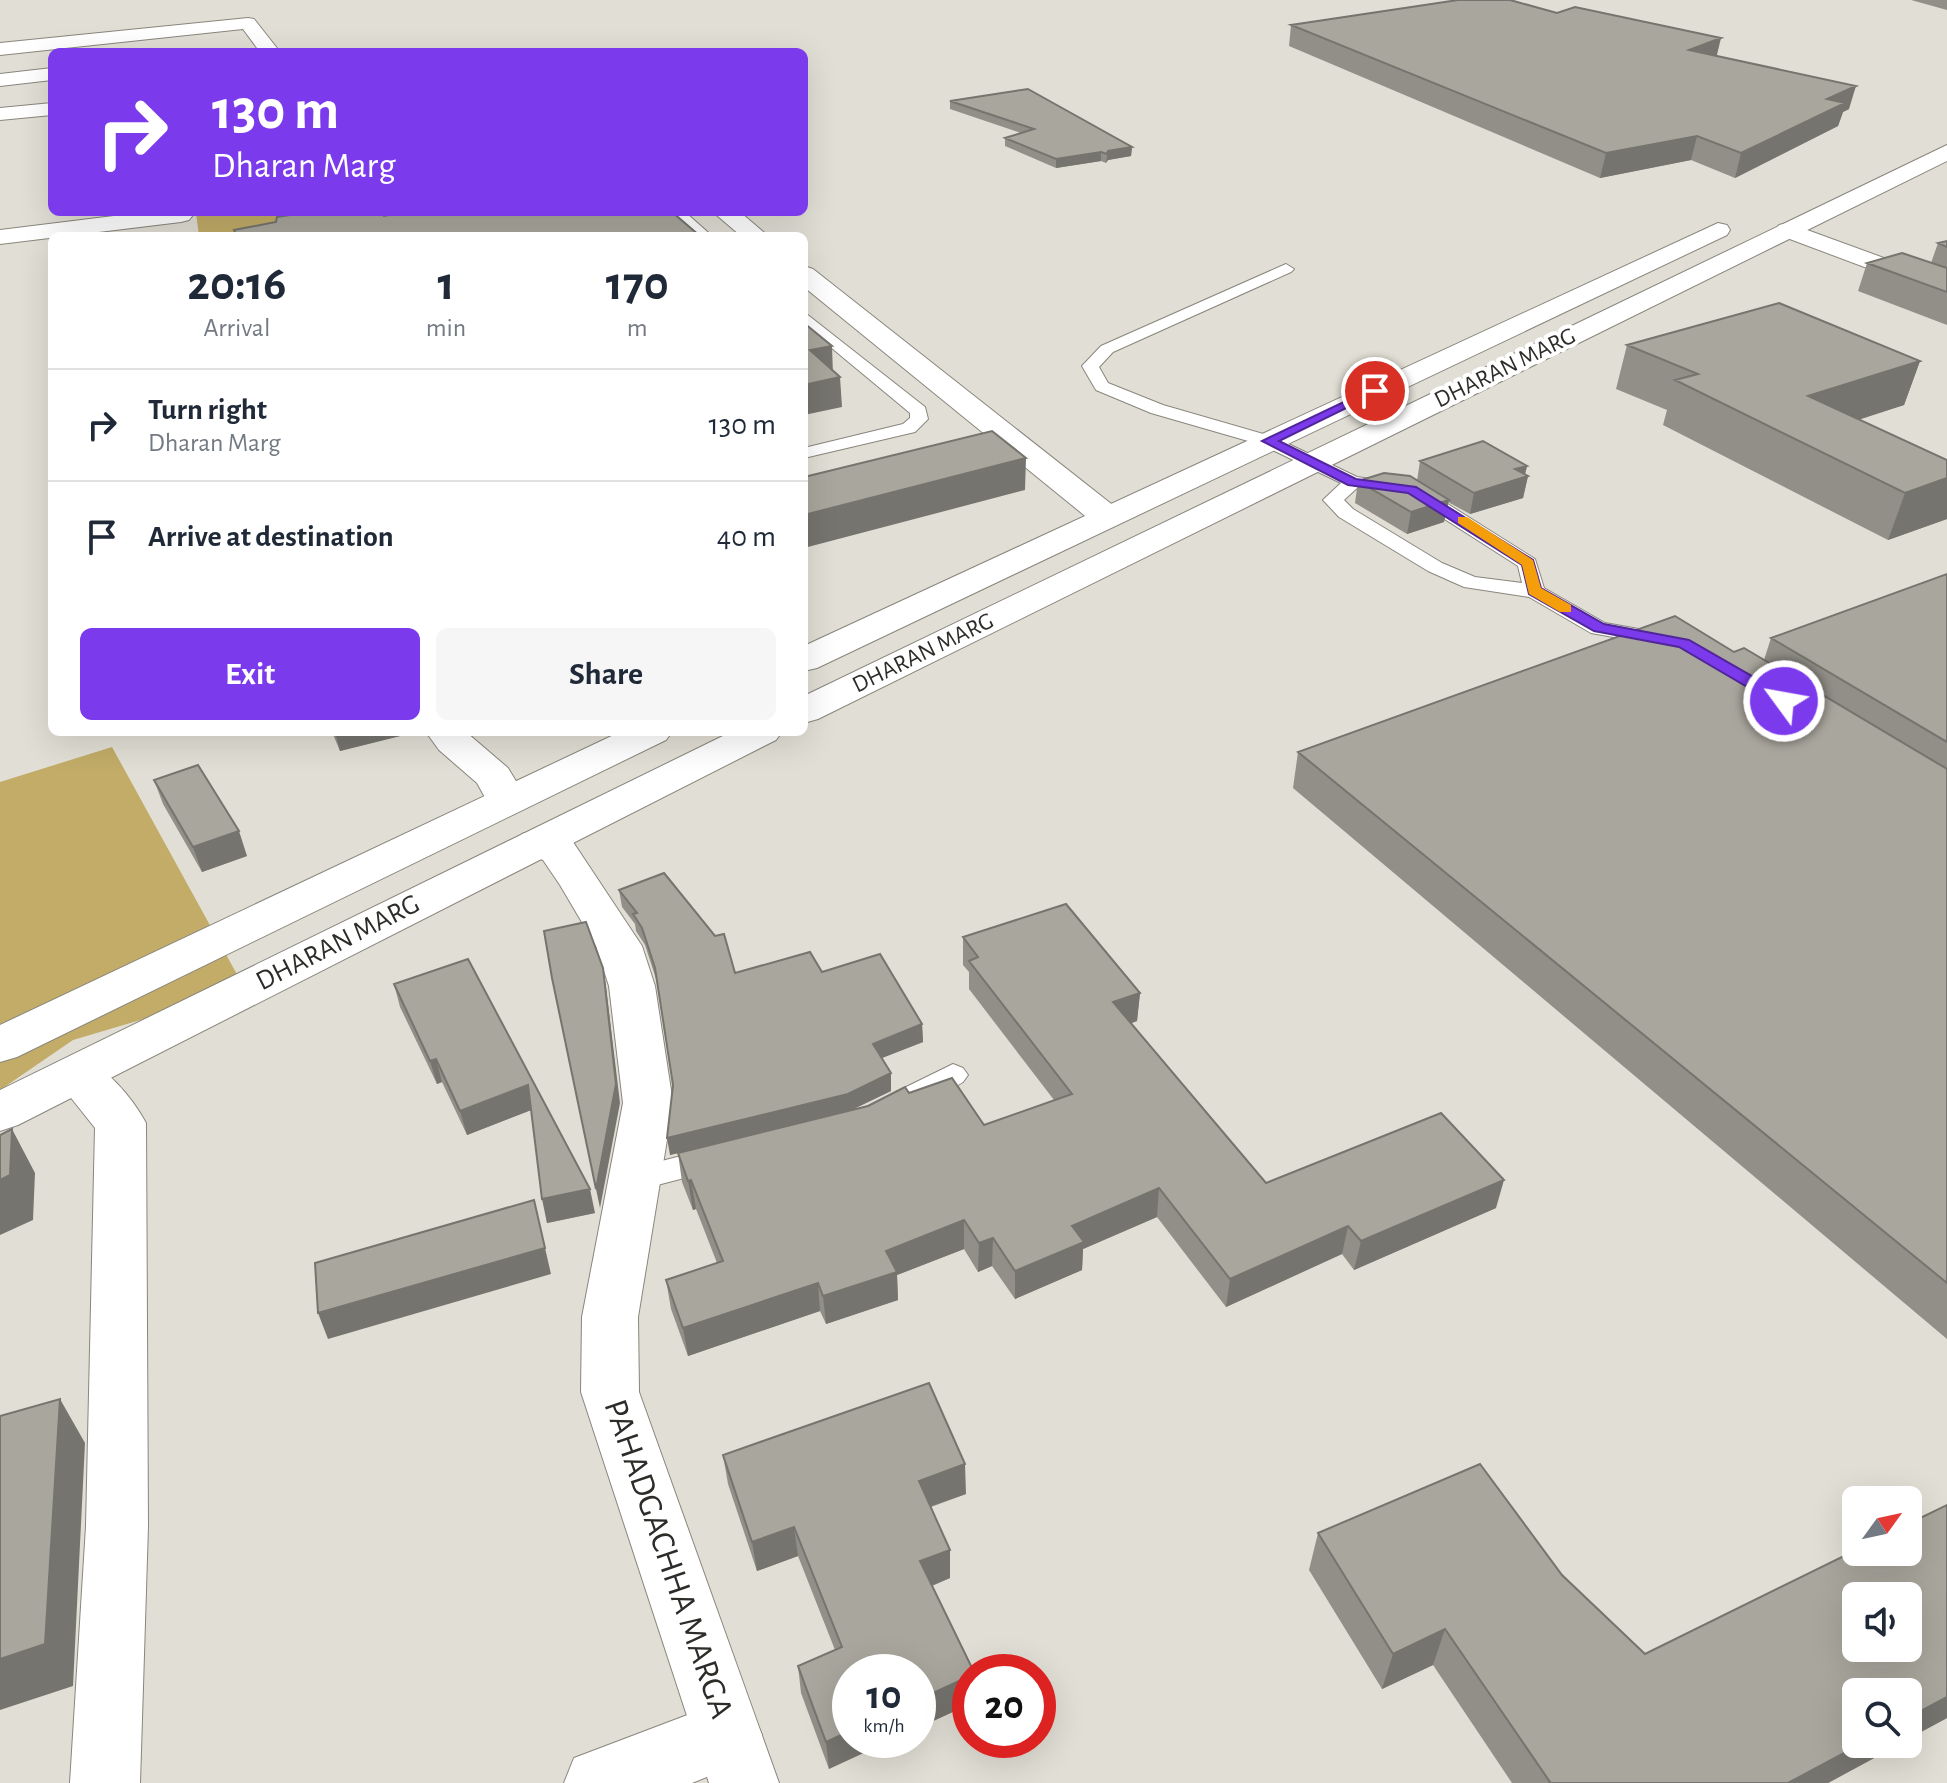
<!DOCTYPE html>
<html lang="en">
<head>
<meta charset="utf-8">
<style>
	:root { --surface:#fff; --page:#f6f6f7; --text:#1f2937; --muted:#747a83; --line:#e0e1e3; --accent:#7c3aed }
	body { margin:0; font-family:"Alegreya Sans",sans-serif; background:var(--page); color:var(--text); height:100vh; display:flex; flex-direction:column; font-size:30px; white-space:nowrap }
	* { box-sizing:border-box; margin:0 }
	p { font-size:26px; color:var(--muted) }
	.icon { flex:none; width:44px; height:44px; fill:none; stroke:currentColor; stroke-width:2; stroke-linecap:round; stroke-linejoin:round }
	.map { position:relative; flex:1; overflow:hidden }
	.details { position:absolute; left:48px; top:232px; width:760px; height:504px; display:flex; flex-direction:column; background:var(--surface); border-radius:12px; box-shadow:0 8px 32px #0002 }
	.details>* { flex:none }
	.guide { position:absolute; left:48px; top:48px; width:760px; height:168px; border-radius:12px; box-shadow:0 8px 32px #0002; background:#7c3aed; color:#fff; overflow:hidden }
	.needle { width:52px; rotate:57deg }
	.buttons { position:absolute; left:1842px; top:1486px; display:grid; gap:16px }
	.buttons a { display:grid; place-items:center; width:80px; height:80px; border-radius:12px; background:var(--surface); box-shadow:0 8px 32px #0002; font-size:40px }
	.speed { position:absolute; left:832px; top:1654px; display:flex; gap:16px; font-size:40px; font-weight:700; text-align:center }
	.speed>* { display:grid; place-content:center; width:104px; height:104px; border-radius:50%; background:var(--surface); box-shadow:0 8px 32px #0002; line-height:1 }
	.speed small { font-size:20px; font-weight:400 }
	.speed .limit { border:12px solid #d22; background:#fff; color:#111 }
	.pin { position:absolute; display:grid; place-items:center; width:68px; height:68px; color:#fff; margin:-34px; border:4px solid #fff; border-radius:50%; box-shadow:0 2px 8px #0007 }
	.me { position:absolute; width:88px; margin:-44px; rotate:302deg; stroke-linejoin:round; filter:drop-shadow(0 0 6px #0008) }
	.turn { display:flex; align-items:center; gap:28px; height:168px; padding:0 32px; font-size:36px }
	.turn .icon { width:104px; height:104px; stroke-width:2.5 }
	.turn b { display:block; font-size:56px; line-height:68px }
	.eta { display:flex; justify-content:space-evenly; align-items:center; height:136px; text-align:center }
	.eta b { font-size:48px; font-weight:600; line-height:56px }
	.cta { display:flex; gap:16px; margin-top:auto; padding:16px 32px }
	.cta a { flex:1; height:92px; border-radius:12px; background:var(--accent); color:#fff; font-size:32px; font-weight:600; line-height:92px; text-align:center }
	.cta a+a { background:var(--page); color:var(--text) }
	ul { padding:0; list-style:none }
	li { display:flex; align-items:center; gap:24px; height:112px; padding:0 32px; border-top:2px solid var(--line) }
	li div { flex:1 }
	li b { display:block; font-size:30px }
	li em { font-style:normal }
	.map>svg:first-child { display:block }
	.green { fill:#c2ac68 }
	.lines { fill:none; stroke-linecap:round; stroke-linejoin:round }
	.service-casing { stroke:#89867d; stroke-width:2 }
	.minor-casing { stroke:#89867d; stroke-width:2 }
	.tertiary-casing { stroke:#89867d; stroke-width:2 }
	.primary-casing { stroke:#89867d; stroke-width:2 }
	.service { fill:#fff; fill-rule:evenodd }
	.minor { fill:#fff; fill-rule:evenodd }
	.tertiary { fill:#fff; fill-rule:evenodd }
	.primary { fill:#fff; fill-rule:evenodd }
	.wall { fill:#918f87; fill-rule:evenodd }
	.shaded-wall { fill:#76746e }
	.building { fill:#a9a69d; stroke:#76746e; stroke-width:2; fill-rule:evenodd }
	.route { fill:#7c3aed; stroke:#51269a; stroke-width:2 }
	.slow { fill:#f59e0b }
	.labels { text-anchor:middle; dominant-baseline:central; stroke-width:8; stroke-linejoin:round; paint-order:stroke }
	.far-street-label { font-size:24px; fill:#2d2c29; stroke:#fff }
	.street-label { font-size:28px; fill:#2d2c29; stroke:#fff }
	.near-street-label { font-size:34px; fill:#2d2c29; stroke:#fff }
</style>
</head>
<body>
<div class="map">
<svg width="1947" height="1783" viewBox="0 0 1947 1783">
	<rect width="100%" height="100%" fill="#e1ded5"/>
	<path class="green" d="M448,212L305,236H199L196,213Z
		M112,747L245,989L73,1040L0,1090V782Z"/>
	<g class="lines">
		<g class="service-casing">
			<path id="service" d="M669,212H685L712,236H696Z
				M1286,264L1294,269L1291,272L1113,352L1099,367L1108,383L1163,405L1274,437L1357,477L1419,486L1535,559L1544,588L1605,623L1672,635L1675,640L1672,645L1664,646L1591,633L1529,597L1464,587L1428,571L1339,517L1323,500L1341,483L1262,445L1151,413L1096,390L1082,366L1101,346ZM1357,488L1407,495L1518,566L1522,583L1475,577L1442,563L1353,509L1344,500Z
				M804,312L925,407L928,419L915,432L804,458V448L903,424L910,418V413L804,325Z
				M953,1064L963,1068L968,1075L963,1082C944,1093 918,1115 896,1108L891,1100L896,1092Z
				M712,1148L723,1152L727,1160L723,1168L634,1191L623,1187L618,1179L623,1171Z"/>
		</g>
		<g class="minor-casing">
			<path id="minor" d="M248,18L254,19L280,52H260L243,29L0,55V43Z
				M52,68V80L0,86V74Z
				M52,103V115L0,120V108Z
				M146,212H192L193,215L189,220L181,222L0,244V230Z
				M713,212H740L768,236H741Z
				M1788,223L1947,281V298L1779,235L1776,230L1779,225Z
				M804,266L813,269L1119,510L1123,517L1119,524L1107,527L1095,524L804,287Z
				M426,732H466L508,768L528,801L522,810L507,813L492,810L477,783L439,750Z
				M77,1056C105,1065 132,1097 146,1123L148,1526L140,1783H70L86,1526L95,1128L52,1074L60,1061Z
				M727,1700L751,1711L762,1735L751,1759L692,1783H564L574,1758Z"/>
		</g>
		<g class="tertiary-casing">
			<path id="tertiary" d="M537,830L573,842L642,946L655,986L673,1103L638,1317L639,1392L779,1783H709L581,1392L582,1317L623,1103L609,986L596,946L560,885L543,860L522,852L516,843L522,834Z"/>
		</g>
		<g class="primary-casing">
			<path id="primary" d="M1947,145V161L818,719L804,723V696Z
				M1718,223L1727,225L1730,230L1727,235L817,668L804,671V646Z
				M620,732H672L666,740L17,1057L0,1062V1025Z
				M731,732H782L776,740L18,1125L0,1131V1090Z"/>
		</g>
		<use href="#service" class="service"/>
		<use href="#minor" class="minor"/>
		<use href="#tertiary" class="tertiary"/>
		<use href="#primary" class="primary"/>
	</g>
	<path class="wall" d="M1911,0H1947V10Z
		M1291,25L1717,56L1849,109L1843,112L1838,126L1735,178L1691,160L1600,178L1289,46Z
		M950,101L1132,147L1131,156L1108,160L1106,163L1101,161L1056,168L1005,146V138L1021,133L950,109Z
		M1947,241V325L1858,291L1867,263H1931L1938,243Z
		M1627,345L1920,361L1904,405L1859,419L1947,460V519L1888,540L1663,425L1667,410L1616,389Z
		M1420,461L1527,466L1525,475L1528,476L1523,498L1470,514L1448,502L1444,522L1407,534L1355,503L1358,481H1417Z
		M1947,574V1339L1293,788L1298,752L1734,652L1764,660L1771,638Z
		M332,732H411L412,733L340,751Z
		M154,780L247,856L202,872L163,804Z
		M619,890L735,973L822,972L922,1024L923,1042L882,1058L891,1091L852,1110L909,1093L984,1125L1054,1100L969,989V972L963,965V937L1140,993L1137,1021L1131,1023L1266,1183L1496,1208L1354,1270L1342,1254L1226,1307L1157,1217L1083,1249L1082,1270L1015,1299L992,1266L978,1272L964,1249L897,1275L898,1300L826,1324L820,1311L688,1356L671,1309L666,1280L717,1263L696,1209L693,1210L682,1182L678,1153L709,1146L670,1155L673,1085L658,985L645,945L636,931L635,924L622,907Z
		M468,959L595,1213L547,1223L531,1110L467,1135L442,1082L437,1084L400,1007L394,984Z
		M723,1455L966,1494L931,1507L950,1550V1578L932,1586L970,1704L918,1728V1672L829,1769L801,1693L798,1666L835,1650L798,1556L757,1571L728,1484Z
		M1480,1464L1562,1575L1645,1654L1856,1550V1552H1908V1524L1947,1505V1718L1908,1739V1692H1856V1744H1900L1828,1783H1512L1433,1665L1382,1689L1309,1570L1318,1533ZM1856,1596H1908V1648H1856Z"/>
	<path class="shaded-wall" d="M1721,38L1716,59L1689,50Z
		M1856,86L1849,109L1843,112L1838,126L1735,178L1741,153L1827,99Z
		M1697,136L1691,160L1600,178L1606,153Z
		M1132,147L1131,156L1108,160L1106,163L1108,151Z
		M1101,152V161L1056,168V159Z
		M832,346L833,375L810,350Z
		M1920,361L1904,405L1797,440L1808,396Z
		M840,377L842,407L804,415V385Z
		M1026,458L1025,490L804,548V515Z
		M1527,466L1524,477L1528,476L1523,498L1470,514L1474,493L1515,469Z
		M1947,478V519L1888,540L1905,493Z
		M1449,500L1444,522L1407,534L1411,512Z
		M335,732H411L412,733L340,751Z
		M239,831L247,856L202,872L193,847Z
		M603,968L606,987L620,1103L600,1208L596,1189Z
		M1140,993L1137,1021L1111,1031L1113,1002Z
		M922,1024L923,1042L874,1061L873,1044Z
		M436,1059L442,1082L437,1084L430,1061Z
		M891,1073V1091L849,1111L670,1155L667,1138Z
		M528,1085L534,1109L467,1135L460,1111Z
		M12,1129L35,1173L33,1220L0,1235V1180Z
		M691,1180L696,1209L693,1210L688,1181Z
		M1504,1180L1496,1208L1354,1270L1361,1241Z
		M1159,1188L1157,1217L1083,1249L1082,1270L1015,1299V1271L1072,1226Z
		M590,1189L595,1213L547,1223L542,1199Z
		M534,1200L551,1274L328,1339L318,1313Z
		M964,1220V1249L897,1275L898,1300L826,1324L823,1296L886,1251Z
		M1348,1226L1342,1254L1226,1307L1230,1279Z
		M993,1238L992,1266L978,1272L979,1243Z
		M818,1283L820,1311L688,1356L683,1328Z
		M60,1399L85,1443L73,1686L0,1710V1659Z
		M965,1464L966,1494L920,1510L919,1481Z
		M794,1527L798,1556L757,1571L752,1542Z
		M950,1550V1578L921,1590L920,1561Z
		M1445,1629L1433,1665L1382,1689L1393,1654Z
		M970,1676V1704L918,1728V1700Z
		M1947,1697V1718L1908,1739V1718Z
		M850,1731V1740H892L829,1769L826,1742Z
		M1861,1744H1900L1828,1783H1788Z"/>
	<path class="building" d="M1458,0H1510L1557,13L1575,7L1721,38L1689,50L1856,86L1827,99L1845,103L1741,153L1697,136L1606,153L1291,25Z
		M1028,89L1132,147L1108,151L1107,154L1101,152L1056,159L1005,138L1034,129L950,101Z
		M309,212H381L384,216L405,212H672L700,236H237L234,230L276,222L277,217Z
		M1947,241V247L1938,243Z
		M1902,253L1947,268V292L1867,263Z
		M1779,303L1920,361L1808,396L1947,460V478L1905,493L1675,380L1698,374L1627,345Z
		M804,323L832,346L810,350L840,377L804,385Z
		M992,431L1026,458L804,515V477Z
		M1483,441L1527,466L1515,469L1528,476L1474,493L1420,461Z
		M1384,473L1410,476L1449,500L1411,512L1358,481Z
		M1947,574V742L1771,638Z
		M1675,616L1734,652L1744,648L1947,769V1283L1298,752Z
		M198,765L239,831L193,847L154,780Z
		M664,873L715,936L724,934L735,973L810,952L822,972L880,954L922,1024L873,1044L891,1073L848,1094L667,1138L673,1085L655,968L642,928L633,914L637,913L619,890Z
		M1066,904L1140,993L1113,1002L1266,1183L1441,1113L1504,1180L1361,1241L1348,1226L1230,1279L1159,1188L1072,1226L1084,1242L1015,1271L993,1238L979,1243L964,1220L886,1251L897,1272L823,1296L818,1283L683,1328L666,1280L723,1261L691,1180L688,1181L678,1153L868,1106L905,1087L909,1093L952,1078L984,1125L1072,1094L969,961L978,957L963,937Z
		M586,922L603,968L616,1084L596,1189L552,978L544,931Z
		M468,959L590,1189L542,1199L528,1085L460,1111L436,1059L430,1061L394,984Z
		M12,1129L10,1175L0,1180V1135Z
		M534,1200L545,1248L318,1313L315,1263Z
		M929,1383L965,1464L919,1481L950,1550L920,1561L974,1672H970V1676L918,1700V1672H850V1731L826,1742L798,1666L842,1647L794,1527L752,1542L723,1455Z
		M60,1399L45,1644L0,1659V1416Z
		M1480,1464L1562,1575L1645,1654L1856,1550V1552H1908V1524L1947,1505V1697L1908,1718V1692H1856V1744H1861L1788,1783H1549L1550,1782L1445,1629L1393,1654L1318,1533ZM1856,1596H1908V1648H1856Z"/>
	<path class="route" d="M1371,389L1381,391L1279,441L1356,479L1416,487L1533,560L1541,588L1604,624L1689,640L1790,698V705H1778L1679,647L1594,631L1529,594L1522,565L1408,493L1348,485L1262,441Z"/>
	<path class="slow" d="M1458,517H1467L1533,560L1541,588L1571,605V612H1560L1529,594L1522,565L1458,523Z"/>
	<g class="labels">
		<g class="far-street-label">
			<text transform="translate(1505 368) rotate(-26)">DHARAN MARG</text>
			<text transform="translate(923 653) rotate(-26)">DHARAN MARG</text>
		</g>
		<g class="street-label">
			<text transform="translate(338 943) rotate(-27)">DHARAN MARG</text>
		</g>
		<g class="near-street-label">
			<text transform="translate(668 1559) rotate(71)">PAHADGACHHA MARGA</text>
		</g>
	</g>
</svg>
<div class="buttons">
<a><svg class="needle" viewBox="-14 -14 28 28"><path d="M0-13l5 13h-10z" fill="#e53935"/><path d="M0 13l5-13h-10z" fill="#747a83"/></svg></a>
<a><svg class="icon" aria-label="sound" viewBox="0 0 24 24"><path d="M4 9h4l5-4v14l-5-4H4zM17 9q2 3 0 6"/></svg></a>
<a><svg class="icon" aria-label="search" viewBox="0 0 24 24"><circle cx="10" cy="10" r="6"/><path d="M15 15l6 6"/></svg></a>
</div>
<div class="speed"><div>10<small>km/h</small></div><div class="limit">20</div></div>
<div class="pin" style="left:1375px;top:391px;background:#d93025"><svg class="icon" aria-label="arrive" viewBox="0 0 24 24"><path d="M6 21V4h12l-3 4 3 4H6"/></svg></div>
<svg class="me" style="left:1784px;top:701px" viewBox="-20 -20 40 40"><circle r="17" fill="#7c3aed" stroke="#fff" stroke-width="3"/><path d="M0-11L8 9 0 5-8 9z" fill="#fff"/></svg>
<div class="guide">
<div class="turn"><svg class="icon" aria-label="right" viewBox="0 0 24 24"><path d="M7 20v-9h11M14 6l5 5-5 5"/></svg><div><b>130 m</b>Dharan Marg</div></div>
</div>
<section class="details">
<div class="eta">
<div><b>20:16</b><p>Arrival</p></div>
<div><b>1</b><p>min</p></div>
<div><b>170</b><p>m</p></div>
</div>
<ul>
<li><svg class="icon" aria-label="right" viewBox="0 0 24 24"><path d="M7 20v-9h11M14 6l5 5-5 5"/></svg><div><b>Turn right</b><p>Dharan Marg</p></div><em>130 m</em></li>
<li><svg class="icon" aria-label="arrive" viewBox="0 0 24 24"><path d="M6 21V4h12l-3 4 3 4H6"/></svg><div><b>Arrive at destination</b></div><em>40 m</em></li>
</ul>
<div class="cta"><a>Exit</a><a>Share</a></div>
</section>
</div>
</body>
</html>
